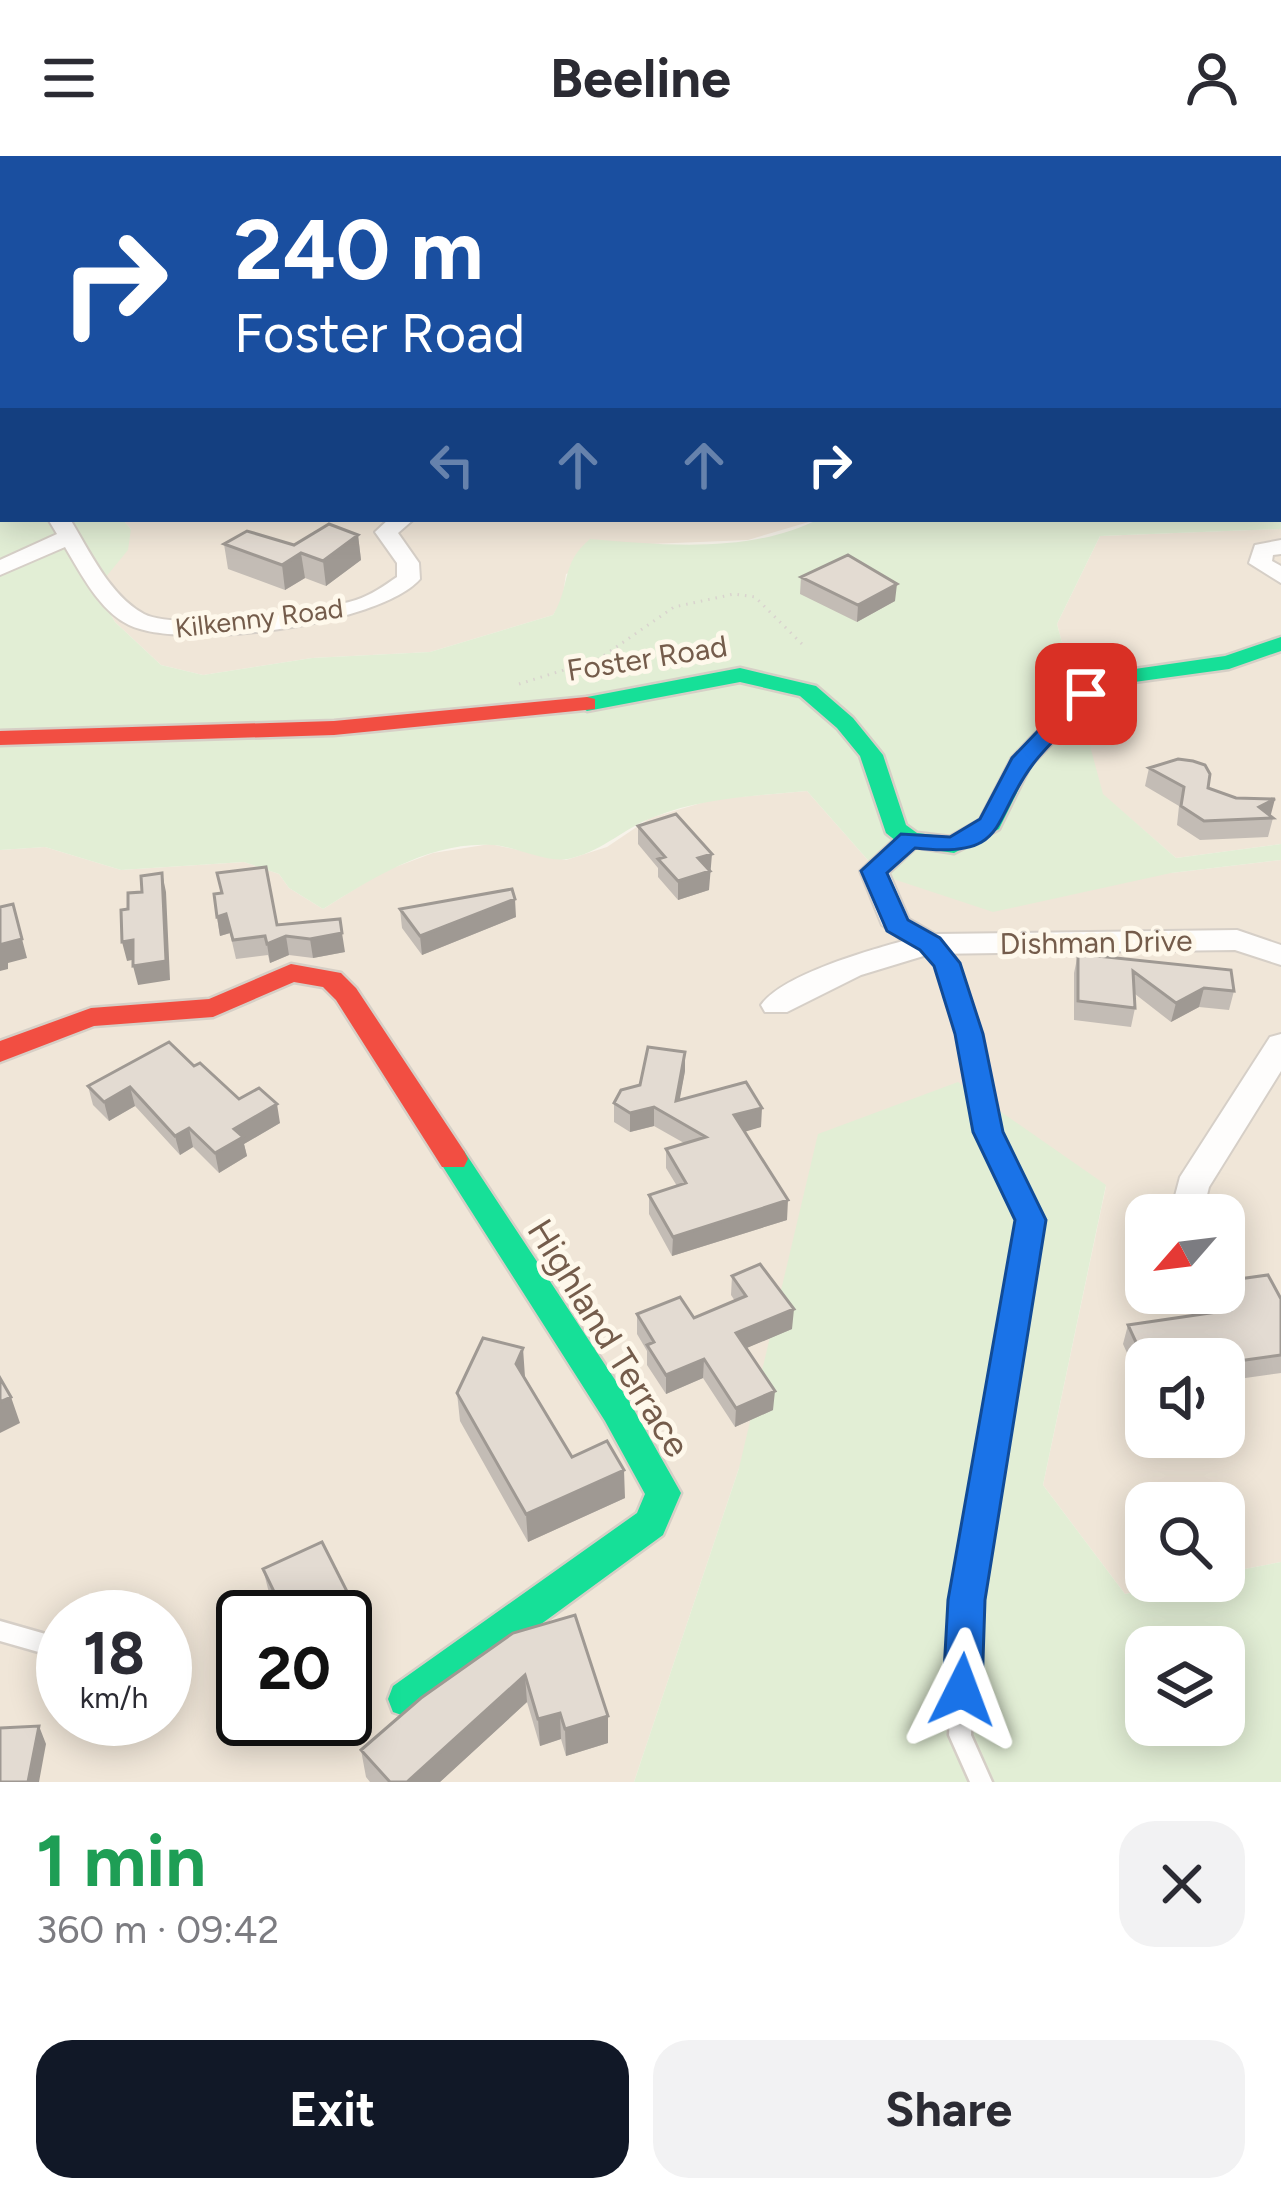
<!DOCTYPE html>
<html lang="en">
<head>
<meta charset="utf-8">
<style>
	:root { --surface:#fff; --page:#f2f2f3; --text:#2b2b33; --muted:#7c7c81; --accent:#111827 }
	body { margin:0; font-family:Figtree,sans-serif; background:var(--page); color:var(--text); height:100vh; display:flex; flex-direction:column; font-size:45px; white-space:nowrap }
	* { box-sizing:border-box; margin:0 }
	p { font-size:39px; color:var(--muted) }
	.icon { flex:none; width:66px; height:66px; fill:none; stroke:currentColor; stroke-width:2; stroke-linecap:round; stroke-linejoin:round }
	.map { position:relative; height:1626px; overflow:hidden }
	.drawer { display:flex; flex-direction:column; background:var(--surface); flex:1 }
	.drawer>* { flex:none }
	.guide { position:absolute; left:0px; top:0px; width:1281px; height:366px; box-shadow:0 6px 30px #0003; background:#1a4fa0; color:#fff; overflow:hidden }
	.needle { width:78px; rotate:242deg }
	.buttons { position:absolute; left:1125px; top:1038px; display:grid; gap:24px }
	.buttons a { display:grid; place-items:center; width:120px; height:120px; border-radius:24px; background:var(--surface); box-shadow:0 6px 30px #0003; font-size:60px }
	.speed { position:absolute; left:36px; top:1434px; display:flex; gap:24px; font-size:60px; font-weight:700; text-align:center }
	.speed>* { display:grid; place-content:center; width:156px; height:156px; border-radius:50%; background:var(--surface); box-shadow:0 6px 30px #0003; line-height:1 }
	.speed small { font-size:30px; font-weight:400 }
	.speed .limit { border:6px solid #111; border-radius:18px; background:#fff; color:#111 }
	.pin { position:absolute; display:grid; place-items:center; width:102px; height:102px; color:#fff; margin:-51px; border-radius:24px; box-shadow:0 6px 18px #0006 }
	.me { position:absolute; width:132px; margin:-66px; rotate:3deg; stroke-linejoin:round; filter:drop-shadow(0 0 9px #0008) }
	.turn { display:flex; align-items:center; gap:42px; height:252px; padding:0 36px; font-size:54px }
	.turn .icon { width:156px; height:156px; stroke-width:2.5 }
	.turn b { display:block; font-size:84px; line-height:102px }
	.lanes { display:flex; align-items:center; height:114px; padding:0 36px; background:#0003; justify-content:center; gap:60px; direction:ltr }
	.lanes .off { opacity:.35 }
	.round { display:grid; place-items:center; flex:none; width:126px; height:126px; border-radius:36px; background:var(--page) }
	.head { display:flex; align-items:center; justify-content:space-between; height:204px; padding:0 36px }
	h1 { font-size:72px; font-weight:700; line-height:90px; color:#1e9e55 }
	.primary-button { display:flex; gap:24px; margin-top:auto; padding:24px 36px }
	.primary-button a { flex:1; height:138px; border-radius:36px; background:var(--accent); color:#fff; font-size:48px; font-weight:700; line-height:138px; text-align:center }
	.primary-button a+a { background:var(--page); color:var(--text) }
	header { display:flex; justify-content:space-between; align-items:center; height:156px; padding:0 36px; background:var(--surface); font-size:54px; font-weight:700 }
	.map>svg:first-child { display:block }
	.residential { fill:#f0e6d8; fill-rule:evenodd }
	.green { fill:#e2eed5; fill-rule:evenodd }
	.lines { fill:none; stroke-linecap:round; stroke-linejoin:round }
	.lane-casing { stroke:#d6cfc7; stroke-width:5 }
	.street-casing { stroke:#d6cfc7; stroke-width:4 }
	.fast-casing { stroke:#d6cfc6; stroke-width:5 }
	.jam-casing { stroke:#d6cfc6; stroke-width:5 }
	.path { stroke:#d9d3ce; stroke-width:3; stroke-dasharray:1.5 6; stroke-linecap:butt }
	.lane { fill:#fefdfc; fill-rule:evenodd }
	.street { fill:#fefdfc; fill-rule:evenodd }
	.fast { fill:#16e098; fill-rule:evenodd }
	.jam { fill:#f24e42; fill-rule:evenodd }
	.wall { fill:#c3bcb5 }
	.shaded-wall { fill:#9f9993 }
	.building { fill:#e3dbd2; stroke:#9f9993; stroke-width:3 }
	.route { fill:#1a73e8; stroke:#114b97; stroke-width:3 }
	.labels { text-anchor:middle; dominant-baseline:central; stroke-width:10; stroke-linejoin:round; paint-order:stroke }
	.far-street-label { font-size:27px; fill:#745c4b; stroke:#fef8eb }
	.street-label { font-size:30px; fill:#745c4b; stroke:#fef8eb }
	.near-street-label { font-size:36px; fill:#745c4b; stroke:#fef8eb }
</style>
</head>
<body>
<header><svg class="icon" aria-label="menu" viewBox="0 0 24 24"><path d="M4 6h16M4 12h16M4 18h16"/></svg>Beeline<svg class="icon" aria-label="person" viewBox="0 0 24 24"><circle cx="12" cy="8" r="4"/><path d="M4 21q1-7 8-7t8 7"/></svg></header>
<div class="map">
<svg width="1281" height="1626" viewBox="0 0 1281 1626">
	<rect width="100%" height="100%" fill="#f7f3ea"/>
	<path class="residential" d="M122,363H819L748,384L650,388L566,418L562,445L553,459L430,496L312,502L203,519L161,509L115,466L96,432L131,373Z
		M1281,373V688L1176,702L1102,638L1057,468L1100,380Z
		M807,635L881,719L1171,717L1281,704V1406L1224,1417V1347H1146V1425H1188L1125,1438L1043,1329L1106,1030L739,1312L634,1626H0V694L45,691L121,714L244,706L279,718L289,732L323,753L382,716L433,697L490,688L566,704L607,691L650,662L715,643ZM1146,1059H1224V1137H1146ZM1146,1203H1224V1281H1146ZM63,1461H165V1563H63ZM243,1461H345V1563H243Z"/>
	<path class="green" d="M0,0H1006L1015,3H3L0,165Z
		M1135,0H1281V373L1100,380L1057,468L1103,638L1176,702L1281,688V704L1171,717L993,756L881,719L807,635C755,640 702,642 654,661C624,672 604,694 572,702C548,709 517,690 492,689C430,685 373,722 323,753L289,732L279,718L244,706L121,714L45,691L0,694V366L7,363H122L131,373L128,394L96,433L115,466L161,509L203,519L312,502L430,496L553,459C571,430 560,408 590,383C664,389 750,398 819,363H1278V3Z
		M958,926L1106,1029L1043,1329L1125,1438L1188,1425H1224V1417L1281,1406V1626H634L739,1312L818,978ZM1146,1491H1224V1569H1146Z"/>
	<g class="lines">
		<g class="lane-casing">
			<path id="lane" d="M930,783L935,785L954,807L977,878L996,976L1039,1064L976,1444L971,1579L992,1626H970L949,1579L956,1444L1021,1064L980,976L961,878L940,809L923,788Z
				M0,1465L63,1483V1503L0,1485Z"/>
		</g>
		<g class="street-casing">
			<path id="street" d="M76,0H93L95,3H78Z
				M970,0H986L987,3H971Z
				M3,89V99L0,100V90Z
				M0,300H3L0,313Z
				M48,363H70C89,394 110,440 144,458C176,475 319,456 356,444C371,439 384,430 397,421V407L375,376L389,363H414L398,377L419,407L420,423C380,469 183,495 129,469C100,455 81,418 65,391L0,419V404L57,378Z
				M1281,384V398L1273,399L1272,405L1281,410V427L1249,407L1255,389Z
				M910,676L924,684L889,717L909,763L935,778L1237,774L1281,789V809L1235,794L930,798L861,819L787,856H765L761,849C782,819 867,795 903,785L882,769L860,715L900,678Z
				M1281,878V915L1209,1031L1202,1059H1176L1172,1051L1180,1021L1270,881Z"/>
		</g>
		<g class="fast-casing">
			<path id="fast" d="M1281,481V495L1229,513L1127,527L1094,543L1030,610L999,673L954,697L901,689L886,677L860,600L837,572L800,540L740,526L587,555L576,548L587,541L740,512L816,530L853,562L883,599L906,669L917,677L950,681L980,664L1012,602L1078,533L1114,516L1225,500Z
				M453,992L464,995L629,1245L681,1337L663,1379L421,1556L407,1561L393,1556L388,1543L393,1530L637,1357L645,1338L605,1265L438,1003L442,995Z"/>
		</g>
		<g class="jam-casing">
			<path id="jam" d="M587,541L595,543V553L334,579L0,589V575L334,565Z
				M291,808L341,817L356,832L464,995L468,1003L464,1011H442L336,844L323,831L294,826L213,861L94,870L0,906V885L91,852L209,843Z"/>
		</g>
		<path class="path" d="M519,528L599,503L674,451L734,438L755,441L803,489"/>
		<use href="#lane" class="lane"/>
		<use href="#street" class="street"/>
		<use href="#fast" class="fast"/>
		<use href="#jam" class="jam"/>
	</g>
	<path class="wall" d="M3,168V227H0V175L3,174Z
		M358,379L361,404L326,430L305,422L285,434L228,413L224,388L294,389Z
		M801,421L895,445L857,466L800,438Z
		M1149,612L1208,632L1271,660L1273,662L1268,681L1200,684L1177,669L1179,650L1145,630Z
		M638,670L711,716L709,717V734L678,744L658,721V712L638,688Z
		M217,717L277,769L345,796L313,802L289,799L270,807L268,799L236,803L230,777L220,780L217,761L221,738Z
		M400,753L516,761L422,799L402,772Z
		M1078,798L1234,835L1229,854L1199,851L1171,866L1135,838V852L1131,871L1074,864V817Z
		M685,896V915L679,944L761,971L745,975L787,1064L672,1100L649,1058V1039L677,1030L666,1012V993L684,987L654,970L630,976L614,966V947Z
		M194,910L239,943L280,967L244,988L247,1000L219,1017L193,991L180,999L135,950L109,965L93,949L88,930Z
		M732,1120L792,1173L746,1192L773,1254L735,1271L703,1222L666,1238L647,1209V1195L637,1178V1158L694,1162L735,1145L731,1139Z
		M1212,1137L1281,1143V1217L1224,1225V1203H1146L1145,1237L1123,1188L1128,1169L1215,1156L1210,1146Z
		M525,1221L572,1301L625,1342L528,1386L460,1265L457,1237Z
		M322,1386L366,1473L371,1500L346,1512L349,1528L345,1530V1461H272L277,1457L270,1441L263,1413Z
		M513,1477L608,1560V1587L566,1600L561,1583L540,1590L527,1546L440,1626H370L366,1621L361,1594Z"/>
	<path class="shaded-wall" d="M358,379L361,404L326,430L323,405Z
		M301,397L305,422L285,434L282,409Z
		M897,428L895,445L857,466L858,449Z
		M1275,643L1270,662L1259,651Z
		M712,698L709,734L678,744V725L698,702Z
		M162,717L166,736L170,824L138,829L133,810Z
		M515,743L516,761L422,799L420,780Z
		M226,758L230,777L220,780L217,761Z
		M342,777L345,796L313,802L310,783Z
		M286,780L289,799L270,807L267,788Z
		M22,783L27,802L8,807V813L0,815V794L3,788Z
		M133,784L137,803L127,805L122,786Z
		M1204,832L1199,851L1171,866L1176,847Z
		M685,896V915L676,964V945Z
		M130,931L135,950L109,965L104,946Z
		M277,948L280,967L244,988L247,1000L219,1017L215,997L234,973Z
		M654,951V970L630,976V957Z
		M762,952L761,971L734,979V959Z
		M189,972L193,991L180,999L175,980Z
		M788,1044L787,1064L672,1100L673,1081Z
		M794,1153L792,1173L735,1197L736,1177Z
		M523,1192L525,1221L516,1208Z
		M704,1203L703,1222L666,1238V1219Z
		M775,1235L773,1254L735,1271L736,1252Z
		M11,1241L20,1267L0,1277V1246Z
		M624,1314L625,1342L528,1386L526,1358Z
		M366,1473L371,1500L346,1512L349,1528L345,1530V1483Z
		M525,1519L527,1546L440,1626H407Z
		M560,1557L561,1583L540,1590L538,1563Z
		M608,1560V1587L566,1600L565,1573Z
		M39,1570L46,1588L39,1626H28Z"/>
	<path class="building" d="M3,174V204H0V175Z
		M329,368L358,379L323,405L301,397L282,409L224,388L247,375L294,389Z
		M848,399L897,428L858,449L801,421Z
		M1178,603L1193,605L1205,609L1210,618L1208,632L1236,642L1275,643L1259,651L1273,662L1204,665L1181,650L1184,631L1149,612Z
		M676,658L712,698L698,702L710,715L678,725L658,703L665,701L638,670Z
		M266,711L277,769L340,763L342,777L310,783L286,780L267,788L265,780L233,784L226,758L217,761L214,738L222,737L217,717Z
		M162,717L166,805L133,810V784L122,786L121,754L128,753V737L142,736L141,720Z
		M512,733L515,743L420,780L400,753Z
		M13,748L22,783L3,788V794H0V751Z
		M1078,798L1231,814L1234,835L1204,832L1176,847L1133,815L1135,852L1078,845Z
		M169,886L194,910L200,907L239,943L259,932L277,948L234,973L243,981L215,997L189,972L175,980L130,931L104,946L88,930Z
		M648,891L685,896L676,945L746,926L762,952L734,959L788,1044L673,1081L649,1039L686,1027L666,993L706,981L654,951L630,957L614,947L621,934L640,929Z
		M760,1108L794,1153L736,1177L775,1235L736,1252L704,1203L666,1219L647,1189L654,1186L637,1158L680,1141L694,1162L746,1140L732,1120Z
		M1268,1119L1281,1143V1199L1224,1207V1203H1146V1208L1128,1169L1230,1154L1221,1137H1224V1125Z
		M483,1182L523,1192L516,1208L572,1301L607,1285L624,1314L526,1358L457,1237Z
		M0,1222L11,1241L0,1246Z
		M322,1386L366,1473L345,1483V1461L272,1460L283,1454L263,1413Z
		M575,1459L608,1560L565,1573L560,1557L538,1563L525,1519L407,1626H390L361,1594L421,1542L513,1477Z
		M39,1570L28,1626H0V1572Z"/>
	<path class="route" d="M1086,531L1097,538C1078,563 1052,583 1033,608C990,665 1010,703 915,692L887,717L908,764L940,782L960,807L983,878L1003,976L1046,1064L985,1444L982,1534L976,1547L962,1552L948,1547L943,1534L948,1444L1015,1064L973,976L955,878L934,810L920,794L887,775L861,715L901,678L950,681L980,663L1012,602L1078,533Z"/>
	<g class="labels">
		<g class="far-street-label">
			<text transform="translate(259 462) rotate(-7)">Kilkenny Road</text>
		</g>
		<g class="street-label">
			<text transform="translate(647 502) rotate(-9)">Foster Road</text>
			<text transform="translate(1096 786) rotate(-1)">Dishman Drive</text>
		</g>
		<g class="near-street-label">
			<text transform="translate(609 1182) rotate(58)">Highland Terrace</text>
		</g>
	</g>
</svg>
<div class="buttons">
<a><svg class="needle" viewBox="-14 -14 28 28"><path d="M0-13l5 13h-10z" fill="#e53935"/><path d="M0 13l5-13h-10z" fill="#7c7c81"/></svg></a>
<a><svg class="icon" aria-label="sound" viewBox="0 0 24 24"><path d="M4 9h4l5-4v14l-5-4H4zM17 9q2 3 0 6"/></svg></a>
<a><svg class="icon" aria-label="search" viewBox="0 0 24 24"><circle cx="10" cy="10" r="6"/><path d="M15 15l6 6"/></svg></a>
<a><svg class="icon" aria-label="layers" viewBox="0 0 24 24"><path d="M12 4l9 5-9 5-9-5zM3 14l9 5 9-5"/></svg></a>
</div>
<div class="speed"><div>18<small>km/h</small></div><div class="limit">20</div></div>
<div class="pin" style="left:1086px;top:538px;background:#d93025"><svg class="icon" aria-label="arrive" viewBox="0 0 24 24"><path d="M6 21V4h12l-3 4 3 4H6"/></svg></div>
<svg class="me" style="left:962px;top:1534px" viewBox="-20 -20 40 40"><path d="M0-17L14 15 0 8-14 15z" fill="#1a73e8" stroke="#fff" stroke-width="4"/></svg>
<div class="guide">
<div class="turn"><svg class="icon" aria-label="right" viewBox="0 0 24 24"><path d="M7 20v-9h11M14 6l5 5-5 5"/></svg><div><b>240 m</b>Foster Road</div></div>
<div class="lanes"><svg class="icon off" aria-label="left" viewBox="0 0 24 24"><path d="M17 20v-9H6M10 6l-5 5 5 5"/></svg><svg class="icon off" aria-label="ahead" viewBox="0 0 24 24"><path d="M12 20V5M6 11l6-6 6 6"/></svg><svg class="icon off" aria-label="ahead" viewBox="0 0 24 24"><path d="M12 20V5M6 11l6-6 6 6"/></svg><svg class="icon" aria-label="right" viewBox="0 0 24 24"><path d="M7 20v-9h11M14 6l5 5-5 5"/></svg></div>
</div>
</div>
<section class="drawer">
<div class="head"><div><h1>1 min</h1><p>360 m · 09:42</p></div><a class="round"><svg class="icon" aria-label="close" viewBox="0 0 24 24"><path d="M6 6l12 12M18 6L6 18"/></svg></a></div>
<div class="primary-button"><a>Exit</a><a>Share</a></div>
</section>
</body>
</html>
